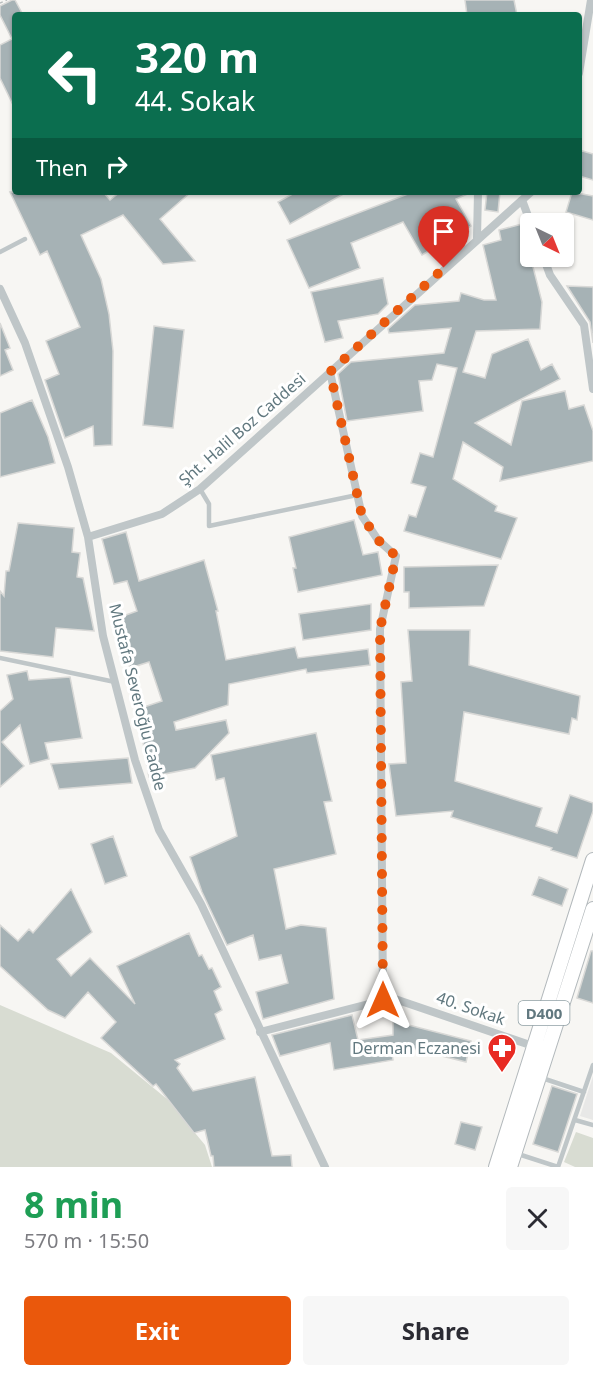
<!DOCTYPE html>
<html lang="en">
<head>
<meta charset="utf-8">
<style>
	:root { --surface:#fff; --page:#f7f7f7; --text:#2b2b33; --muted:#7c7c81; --accent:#ea580c }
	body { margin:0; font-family:"Noto Sans",sans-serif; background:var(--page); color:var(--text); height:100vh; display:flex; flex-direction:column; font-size:22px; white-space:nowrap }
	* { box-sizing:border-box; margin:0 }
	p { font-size:20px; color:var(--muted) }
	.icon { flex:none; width:33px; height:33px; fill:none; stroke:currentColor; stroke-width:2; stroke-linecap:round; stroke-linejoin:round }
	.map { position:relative; height:1167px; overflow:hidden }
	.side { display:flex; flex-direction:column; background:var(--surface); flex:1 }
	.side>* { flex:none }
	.top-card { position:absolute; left:12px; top:12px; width:570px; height:183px; border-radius:6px; box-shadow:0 2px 4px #0004; background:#0b6e4f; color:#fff; overflow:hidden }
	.needle { width:39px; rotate:137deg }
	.tools { position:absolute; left:520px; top:213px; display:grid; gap:12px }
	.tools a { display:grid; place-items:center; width:54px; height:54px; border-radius:6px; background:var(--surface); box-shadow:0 2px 4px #0004; font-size:30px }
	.pin { position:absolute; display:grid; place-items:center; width:51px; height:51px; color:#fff; margin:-62px -26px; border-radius:50% 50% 50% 0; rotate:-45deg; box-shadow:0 0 6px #0007 }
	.pin .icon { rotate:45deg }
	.me { position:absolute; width:66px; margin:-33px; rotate:0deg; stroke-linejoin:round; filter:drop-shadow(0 0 4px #0008) }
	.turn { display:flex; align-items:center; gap:21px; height:126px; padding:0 24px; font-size:27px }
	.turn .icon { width:78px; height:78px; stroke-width:2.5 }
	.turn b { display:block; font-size:42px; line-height:51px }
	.then { display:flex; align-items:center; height:57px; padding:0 24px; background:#0003; gap:12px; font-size:22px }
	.round { display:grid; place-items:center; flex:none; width:63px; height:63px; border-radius:6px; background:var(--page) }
	.summary { display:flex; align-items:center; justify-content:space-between; height:102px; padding:0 24px }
	h1 { font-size:36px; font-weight:700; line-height:45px; color:#1e9e55 }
	.button { display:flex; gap:12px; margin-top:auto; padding:12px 24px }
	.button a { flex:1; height:69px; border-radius:6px; background:var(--accent); color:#fff; font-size:24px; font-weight:700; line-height:69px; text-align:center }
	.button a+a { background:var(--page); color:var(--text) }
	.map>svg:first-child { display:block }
	.built { fill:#e8e8e7 }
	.green { fill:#d8dcd2 }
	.building { fill:#a6b2b5; stroke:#d8d8d6; stroke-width:1.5 }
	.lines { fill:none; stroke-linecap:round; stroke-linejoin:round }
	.primary-casing { stroke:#b3b9bc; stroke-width:16 }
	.path { stroke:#b9bebf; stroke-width:1.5; stroke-dasharray:3 3; stroke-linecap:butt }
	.lane { stroke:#bfc6c8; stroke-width:4.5 }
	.street { stroke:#bfc6c8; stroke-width:8 }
	.primary { stroke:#fff; stroke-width:14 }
	.route { stroke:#ea580c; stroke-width:10; stroke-dasharray:0 18 }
	.labels { text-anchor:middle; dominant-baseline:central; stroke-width:6; stroke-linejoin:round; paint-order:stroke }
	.shield { fill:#fff; stroke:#90a0a5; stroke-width:1.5 }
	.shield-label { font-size:15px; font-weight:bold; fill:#61787f }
	.street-label { font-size:16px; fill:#61787f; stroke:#fff }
	.poi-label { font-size:16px; fill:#61787f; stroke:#fff; text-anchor:end }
</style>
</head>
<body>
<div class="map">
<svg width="593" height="1167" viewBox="0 0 593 1167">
	<rect width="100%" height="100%" fill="#f7f6f3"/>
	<path class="built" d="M593,1076V1120L580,1116Z"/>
	<path class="green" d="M0,1005L111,1053L167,1099L205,1145L212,1167H0Z
		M576,1132L593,1138V1167H575L564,1162Z"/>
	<path class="building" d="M12,0H15L23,15H15V109L0,78V45L12,39L0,15V6Z
		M465,0H514L517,15H467Z
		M579,150L593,154V180L579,176Z
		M10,192H103L110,200L120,192H191L160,219L195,261L163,264L123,215L81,235L101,279L109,314L113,351L112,445L94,446L93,426L65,438L45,380L59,374L46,341L80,327L47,251L40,255Z
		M296,192H347L290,224L278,202Z
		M413,192H472L456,199L471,226L422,255L403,222L351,243L360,268L309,288L287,240Z
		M487,192H500L498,212L485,210Z
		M572,192L593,196V220L566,212Z
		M522,224L542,302L540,329L476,331L463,372L485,378L492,354L528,339L541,370L552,364L560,379L475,423L511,445L522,401L565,391L569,409L584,405L593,431V461L500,481L503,467L463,442L453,479L497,506L495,511L517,518L501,559L404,531L409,515L416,517L426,487L411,483L420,453L433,457L457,368L437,364L432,380L419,381L423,411L347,421L338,374L351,362L444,353L451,328L389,333L388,329L415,305L459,301L461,293L484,300H496L483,245L501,240L499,230Z
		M383,278L388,304L378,314L338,321L343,338L325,342L311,292Z
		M567,286L593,287V343L590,322Z
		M0,323L10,348L5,350L13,370L0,376Z
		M154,326L184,330L173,428L143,425Z
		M32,400L48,437L55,463L0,477V413Z
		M354,520L363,555L378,552L382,575L298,592L293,568H296L289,537Z
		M18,523L74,528L72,552L80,553L77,577L83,578L94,631L56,628L53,657L0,651V591L4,596L6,571H9Z
		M126,532L139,581L204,560L218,611H216L226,660L295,647L298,658L368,649L370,665L307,673L306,669L229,684L228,705L174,722L176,730L226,720L229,733L195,768L149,777L142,736L146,735L138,709L162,701L149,662L130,668L115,619L137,611L127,581L114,584L102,539Z
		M498,565L484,606L409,608V592H404V567Z
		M371,604V630L303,640L299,614Z
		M408,630H470L469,665L580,696L577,720L572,718L569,734L464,712L455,781L542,808L536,826L557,833L570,795L593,803V811L577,858L551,850L552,848L451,817L453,811L396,816L389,764L406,763L401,682L412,681Z
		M27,671L29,680L70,677L82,738L45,743L49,759L30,764L20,725L2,742L24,766L0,787V711L13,699L7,675Z
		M316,733L332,801L324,802L336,854L274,869L286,929L301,925L326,928L334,999L263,1019L256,992L288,983L281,955L259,960L253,935L227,945L202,892L190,857L237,836L224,778L216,780L211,755Z
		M128,758L132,783L59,789L51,764Z
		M113,836L127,876L105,884L91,844Z
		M539,877L568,889L562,906L532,895Z
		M71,889L92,932L57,959L71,976L90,958L135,1004L117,966L189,933L199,956L202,955L209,969L212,968L221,987L214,991L222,1010L215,1014L225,1039L175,1060L180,1064L177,1068L193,1091L255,1077L272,1156L291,1155L292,1167H214L213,1156H211L205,1130L194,1133L156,1084L153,1086L101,1038L116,1022L88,992L65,1018L48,1010L0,966V925L18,941L29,929L33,933Z
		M591,951H593V1003L577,998Z
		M352,1015L358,1040L393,1035V1021L471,1041L466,1062L390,1043L393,1060L334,1070L330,1043L280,1056L272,1035Z
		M552,1086L577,1094L558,1152L533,1144Z
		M461,1122L482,1127L475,1150L455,1144Z"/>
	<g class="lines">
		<g class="primary-casing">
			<path id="primary" d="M496,1167L593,860
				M510,1167L593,909"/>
		</g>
		<path class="path" d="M0,3L7,0"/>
		<path class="lane" d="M0,252L25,239
			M200,489L209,504V526L357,495
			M0,658L115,682
			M542,1078L584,1092
			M575,1120L593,1125
			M515,1153L558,1167
			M558,1167L593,1065"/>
		<path class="street" d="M579,73L591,0
			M522,200L531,224
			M477,238L478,192
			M543,256L550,275L584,325L593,389
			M0,289L25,343L68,467L88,537L103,636L135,760L159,830L201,904L325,1167
			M330,372L362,516L378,540L396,556L380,629L383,1000
			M88,537L162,514L200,489L531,192
			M260,1032L392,998L533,1046"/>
		<use href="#primary" class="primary"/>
	</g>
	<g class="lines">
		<path class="route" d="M383,1000L380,629L396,556L378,540L362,516L330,372L444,268"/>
	</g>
	<defs>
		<g id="pharmacy-pin" transform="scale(1.5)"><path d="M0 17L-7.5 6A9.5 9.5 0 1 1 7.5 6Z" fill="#e82b23" stroke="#fff"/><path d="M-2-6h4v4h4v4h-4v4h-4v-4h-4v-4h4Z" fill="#fff"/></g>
	</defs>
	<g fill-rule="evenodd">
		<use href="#pharmacy-pin" x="502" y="1048"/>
	</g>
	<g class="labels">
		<rect class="shield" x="518.5" y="1001" width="51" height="24" rx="4.5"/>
		<g class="shield-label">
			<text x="544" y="1013">D400</text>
		</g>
		<g class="street-label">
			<text transform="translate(242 429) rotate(-41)">Şht. Halil Boz Caddesi</text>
			<text transform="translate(138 697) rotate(76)">Mustafa Severoğlu Cadde</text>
			<text transform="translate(471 1008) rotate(19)">40. Sokak</text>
		</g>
		<g class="poi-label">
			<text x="481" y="1048">Derman Eczanesi</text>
		</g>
	</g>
</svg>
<div class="tools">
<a><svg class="needle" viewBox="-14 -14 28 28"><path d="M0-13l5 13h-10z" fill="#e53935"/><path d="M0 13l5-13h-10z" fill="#7c7c81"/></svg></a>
</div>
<div class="pin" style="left:444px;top:268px;background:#d93025"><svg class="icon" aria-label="arrive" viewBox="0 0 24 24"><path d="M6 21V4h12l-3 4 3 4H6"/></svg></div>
<svg class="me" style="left:383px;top:1000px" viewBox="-20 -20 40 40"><path d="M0-17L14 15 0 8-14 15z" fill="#ea580c" stroke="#fff" stroke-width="4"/></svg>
<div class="top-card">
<div class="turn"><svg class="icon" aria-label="left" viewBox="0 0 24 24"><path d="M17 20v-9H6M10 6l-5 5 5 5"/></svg><div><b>320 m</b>44. Sokak</div></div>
<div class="then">Then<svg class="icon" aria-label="right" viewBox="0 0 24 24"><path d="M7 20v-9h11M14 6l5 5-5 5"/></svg></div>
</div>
</div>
<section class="side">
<div class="summary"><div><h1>8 min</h1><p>570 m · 15:50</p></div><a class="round"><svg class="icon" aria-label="close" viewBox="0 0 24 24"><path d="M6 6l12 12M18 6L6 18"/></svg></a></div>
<div class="button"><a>Exit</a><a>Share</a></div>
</section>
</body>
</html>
